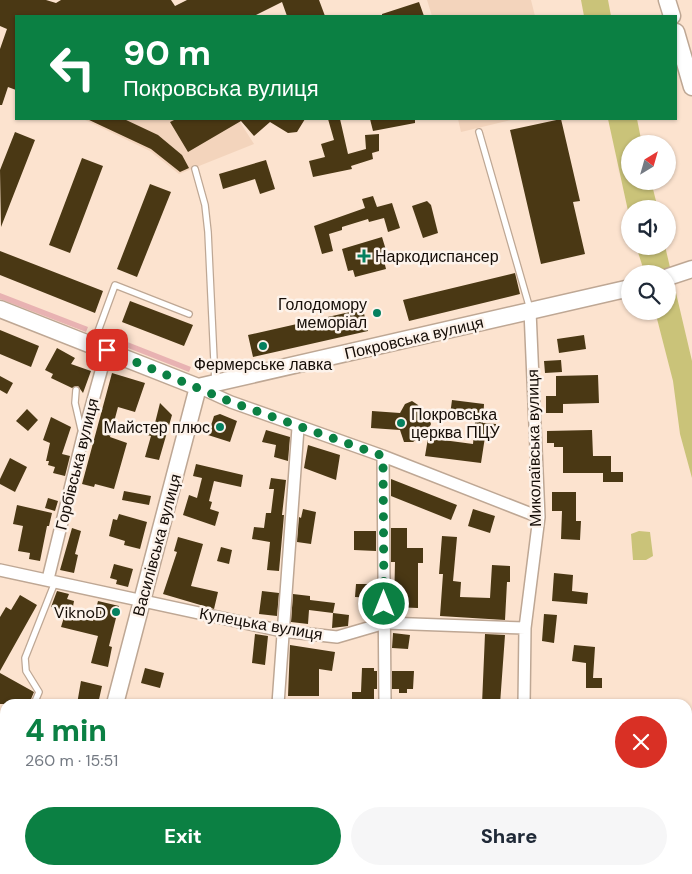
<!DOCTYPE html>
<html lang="en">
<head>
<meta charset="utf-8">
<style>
	:root { --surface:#fff; --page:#f6f6f7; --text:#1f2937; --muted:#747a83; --accent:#0b8043 }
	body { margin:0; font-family:"DM Sans",sans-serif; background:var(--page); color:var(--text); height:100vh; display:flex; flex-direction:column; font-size:19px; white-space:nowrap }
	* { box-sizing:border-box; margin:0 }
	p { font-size:16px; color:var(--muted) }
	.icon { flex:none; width:28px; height:28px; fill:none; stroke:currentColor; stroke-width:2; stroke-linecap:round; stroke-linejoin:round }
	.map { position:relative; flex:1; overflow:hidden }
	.details { position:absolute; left:0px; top:699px; width:692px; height:176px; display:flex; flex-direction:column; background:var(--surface); border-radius:15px 15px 0 0; box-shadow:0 1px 4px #0004 }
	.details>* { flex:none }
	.banner { position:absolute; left:15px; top:15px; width:662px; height:105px; border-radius:0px; box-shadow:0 1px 4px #0004; background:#0b8043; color:#fff; overflow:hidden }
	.needle { width:32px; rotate:37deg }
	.buttons { position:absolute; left:621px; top:135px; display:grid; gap:10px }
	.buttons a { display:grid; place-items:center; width:55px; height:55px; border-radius:50%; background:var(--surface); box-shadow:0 1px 4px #0004; font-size:25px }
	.pin { position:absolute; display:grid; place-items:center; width:42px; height:42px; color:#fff; margin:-21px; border-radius:10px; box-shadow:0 2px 8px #0006 }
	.me { position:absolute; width:55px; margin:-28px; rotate:0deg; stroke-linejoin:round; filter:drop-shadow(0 0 4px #0008) }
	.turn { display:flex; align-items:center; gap:18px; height:105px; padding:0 25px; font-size:22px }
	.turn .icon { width:65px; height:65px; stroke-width:2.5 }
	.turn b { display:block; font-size:35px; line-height:42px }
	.round { display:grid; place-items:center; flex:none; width:52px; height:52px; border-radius:26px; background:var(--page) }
	.overview { display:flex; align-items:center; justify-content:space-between; height:85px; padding:0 25px }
	h1 { font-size:30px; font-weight:800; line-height:38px; color:var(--accent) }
	.cta { display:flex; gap:10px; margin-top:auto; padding:10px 25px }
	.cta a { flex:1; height:58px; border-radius:30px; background:var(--accent); color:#fff; font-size:20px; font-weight:800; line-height:58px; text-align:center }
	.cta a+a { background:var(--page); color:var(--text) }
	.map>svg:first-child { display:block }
	.built { fill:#f3d4bc }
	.green { fill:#e8b2b2 }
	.water { fill:#cac379 }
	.building { fill:#4a3814 }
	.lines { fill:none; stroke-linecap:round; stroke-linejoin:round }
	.lane-casing { stroke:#bea794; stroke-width:8 }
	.street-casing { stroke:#bea794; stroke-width:14 }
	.secondary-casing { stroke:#bea794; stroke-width:19 }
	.lane { stroke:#fff; stroke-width:5.5 }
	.street { stroke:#fff; stroke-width:11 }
	.secondary { stroke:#fff; stroke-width:16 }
	.route { stroke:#0b8043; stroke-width:9; stroke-dasharray:0 16.2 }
	.poi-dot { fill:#04805f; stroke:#fdf3eb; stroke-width:2 }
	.labels { text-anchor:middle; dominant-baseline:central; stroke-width:5; stroke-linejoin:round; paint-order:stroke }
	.poi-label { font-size:16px; fill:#150d07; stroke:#fdf3eb; text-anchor:end }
	.street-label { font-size:16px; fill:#150d07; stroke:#fdf3eb }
</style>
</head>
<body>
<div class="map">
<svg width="692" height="874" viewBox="0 0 692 874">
	<rect width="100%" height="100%" fill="#fce3cf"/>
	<path class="built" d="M427,0H531L535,16H432Z
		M83,119H238L254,144L179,174L150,151Z
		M458,119H515L461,132Z"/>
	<path class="green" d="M0,293L88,327L86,332L0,299Z
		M107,334L191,367L189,372L105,339Z"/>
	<path class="water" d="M581,0H608L611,16H584Z
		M608,119H637L642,144H630V181H651L658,209H630V220Z
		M636,246H665L692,361V478L680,434L673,381L655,311H668V274H645Z
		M639,531L650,532L653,556L646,560H633L631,534Z"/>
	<path class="building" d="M0,0H46L56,3L61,0H171L175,6L187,0H319L325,16H287L282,2L254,16H16V90L8,87L2,105H0V49L7,29L0,26Z
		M419,2L424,16H382V14Z
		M87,119H124L158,135L182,155L189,168L180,172L151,149Z
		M176,119H305L297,132L288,133L270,122L254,136L241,121L188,152L170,122Z
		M328,119H340L348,154L366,149L365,135L379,134V151L372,153L373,159L351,166L352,169L313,177L309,161L325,157L321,144L334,140Z
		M370,119H415V123L373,131Z
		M561,119L580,201L573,202L585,254L541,264L510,130Z
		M15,132L35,140L1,227L0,170Z
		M82,158L103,166L70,253L49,245Z
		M266,160L275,189L260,194L255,179L223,189L219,174Z
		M150,184L171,192L137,277L117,269Z
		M373,196L377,207L392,203L400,228L388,232L384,218L369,222L368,219L342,227V230L329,234L333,251L322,254L314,226L365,208L362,199Z
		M427,201L431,205L438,233L423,238L412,206Z
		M382,237L389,260L384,261L386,269L355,277L353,270L348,271L342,249Z
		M0,251L103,291L95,313L0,275Z
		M515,273L520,294L409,321L403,300Z
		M130,301L193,325L184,346L122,322Z
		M363,309L368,331L253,357L248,335Z
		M0,330L39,346L31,367L0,354Z
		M584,335L586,349L559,353L557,339Z
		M57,348L75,358L71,364L91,371L83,393L78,386L72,388L51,378L53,374L45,370Z
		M561,360L562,372L545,373L544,361Z
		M112,373L145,383L135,412L118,407L110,437L127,443L114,489L95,484L94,487L82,484Z
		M598,375L599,403L563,404V413H546V396H556V376Z
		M0,376L13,383L7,394L0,390Z
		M452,400L484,404L483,423L496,424L495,438L485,437L481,463L425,456L428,438L473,444L475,422L469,421V418L450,415Z
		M412,401L418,405L422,415L429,419L431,424L427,432L413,442H404L400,430L371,428L372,411L400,413L405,404Z
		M160,403L172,415L159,460L145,457L151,436L144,434L147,425L154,427Z
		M27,409L38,420L28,431L16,421Z
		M220,414L237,421L230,442L208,435L214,416Z
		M51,417L71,427L62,454L70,456L65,476L53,473L55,467L48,465L49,461H46L50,443L43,440Z
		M266,430L290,437L288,461L274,457L276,445L262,442Z
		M592,430L593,456H611V472H623V482H603V473H563V447H554V443H547V431Z
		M308,445L340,455L336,480L304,468Z
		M10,458L27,467L15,492L0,484V479Z
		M196,464L243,475L241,487L214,481L209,501L212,502L210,509L219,512L215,526L183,515L189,495L197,498L202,478L193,476Z
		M271,478L286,480L282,515H284L279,571L267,570L270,542L252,539L254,527L264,528L266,513H271L274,489H269Z
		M391,479L457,505L451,520L391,496Z
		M124,491L151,496L149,505L122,500Z
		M552,492H576V521H581L580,540L561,539L562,511H552Z
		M48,498L58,501L55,511L45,508Z
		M17,505L52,513L49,526H47L40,561L29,559L30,553L18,551L23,526L13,524Z
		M303,509L316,512L311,544L297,542L299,517L301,518Z
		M473,509L495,516L490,533L468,526Z
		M119,514L147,522L140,549L124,545L125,541L109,536L113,519L117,520Z
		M72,528L81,531L75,554L78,555L74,573L60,570Z
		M391,528H407V548H423V563H418V608L394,607L395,562H391Z
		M354,531H376V551L354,550Z
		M442,536L457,537L453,581L461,582L460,597L490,598L492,565L510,566V582H507L505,620L440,616L443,574H439Z
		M178,537L203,544L191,586L218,592L214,609L163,594L177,552L174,551Z
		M221,547L232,550L229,564L217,561Z
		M114,564L133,569L128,587L116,584L117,580L110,578Z
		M554,573L573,575L572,591L588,593L587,604L552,601Z
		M356,584H373V598L355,597Z
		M57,591L69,594L67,599L74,601L72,612L51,607Z
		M262,591L279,593L277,616L259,614Z
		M293,594L310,596V600L335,603L333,613L309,610L308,624L291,622Z
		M20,595L37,605L0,671V617L6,607L11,610Z
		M98,601L119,606L109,646L112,647L108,667L91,663L98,636L61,627L65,614L93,621Z
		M333,613L349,615L348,626L332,628Z
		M544,614L557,615L554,643L542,641Z
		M393,633L410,635L408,649L392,648Z
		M255,634L268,636L265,665L252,663Z
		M485,634L505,635L500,704H482Z
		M290,645L335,652L332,671L319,669V696H288Z
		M574,645L595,647L593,678H602V688H586V663L572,661Z
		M145,668L164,673L160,688L141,683Z
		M362,668H374V671H377V689H374V704H352V692H361Z
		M392,671H414L413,689H407V693H399V689H392Z
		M0,673L34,692L29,704H0Z
		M81,681L102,686L98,704H77Z"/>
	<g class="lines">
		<g class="lane-casing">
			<path id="lane" d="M479,132L530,309
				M195,169L205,205L208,232L215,382
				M93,345L115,285L189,314
				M76,390L75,403L81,429
				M34,704L39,692L26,671L25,658L55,582
				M0,763L5,754"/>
		</g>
		<g class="street-casing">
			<path id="street" d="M198,387L231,402L383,456L539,517
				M383,456L385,704
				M0,570L282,631L337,637L385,623L525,628
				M48,579L83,436L107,350
				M278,704L298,428
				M524,704L525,628L539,517L530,311
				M387,870V874
				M524,870V874
				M266,874L267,870"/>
		</g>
		<g class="secondary-casing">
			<path id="secondary" d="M667,0L672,16
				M676,32L692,87
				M668,277L692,269
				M0,309L198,387L630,288
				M115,704L198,387
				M69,874L70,870"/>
		</g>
		<use href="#lane" class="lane"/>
		<use href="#street" class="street"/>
		<use href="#secondary" class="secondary"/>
	</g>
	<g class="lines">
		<path class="route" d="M107,350L231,402L383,456L384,604"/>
	</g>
	<g class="poi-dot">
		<path d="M361.5 248.5h5v5h5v5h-5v5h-5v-5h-5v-5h5z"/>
		<circle cx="377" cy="313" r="5"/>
		<circle cx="263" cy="346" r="5"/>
		<circle cx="401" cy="423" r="5"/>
		<circle cx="220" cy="427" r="5"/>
		<circle cx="116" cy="612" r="5"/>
	</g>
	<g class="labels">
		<g class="poi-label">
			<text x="375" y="256" text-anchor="start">Наркодиспансер</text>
			<text x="367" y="304">Голодомору<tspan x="367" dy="18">меморіал</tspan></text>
			<text x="263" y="364" text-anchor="middle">Фермерське лавка</text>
			<text x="411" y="414" text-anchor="start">Покровська<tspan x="411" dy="18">церква ПЦУ</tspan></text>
			<text x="210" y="427">Майстер плюс</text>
			<text x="106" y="612">ViknoD</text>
		</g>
		<g class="street-label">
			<text transform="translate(414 338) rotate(-13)">Покровська вулиця</text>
			<text transform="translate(534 448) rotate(-91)">Миколаївська вулиця</text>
			<text transform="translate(77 464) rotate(-76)">Горбівська вулиця</text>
			<text transform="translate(157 545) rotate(-75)">Василівська вулиця</text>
			<text transform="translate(261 624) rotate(10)">Купецька вулиця</text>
		</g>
	</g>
</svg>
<div class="buttons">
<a><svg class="needle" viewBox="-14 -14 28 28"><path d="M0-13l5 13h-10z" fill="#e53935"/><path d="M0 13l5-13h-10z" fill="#747a83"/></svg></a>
<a><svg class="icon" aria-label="sound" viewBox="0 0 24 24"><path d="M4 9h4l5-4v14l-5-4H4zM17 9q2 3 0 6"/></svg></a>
<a><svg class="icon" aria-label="search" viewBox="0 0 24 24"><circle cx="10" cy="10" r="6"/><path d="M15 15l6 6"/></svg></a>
</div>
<div class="pin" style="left:107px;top:350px;background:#d93025"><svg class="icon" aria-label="arrive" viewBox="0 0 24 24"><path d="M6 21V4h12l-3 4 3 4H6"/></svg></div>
<svg class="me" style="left:384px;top:604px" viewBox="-20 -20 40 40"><circle r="17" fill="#0b8043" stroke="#fff" stroke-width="3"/><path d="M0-11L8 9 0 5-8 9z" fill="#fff"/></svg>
<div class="banner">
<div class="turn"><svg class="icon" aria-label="left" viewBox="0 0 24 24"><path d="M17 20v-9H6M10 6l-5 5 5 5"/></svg><div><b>90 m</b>Покровська вулиця</div></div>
</div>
<section class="details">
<div class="overview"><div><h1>4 min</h1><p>260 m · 15:51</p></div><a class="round" style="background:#d93025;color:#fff"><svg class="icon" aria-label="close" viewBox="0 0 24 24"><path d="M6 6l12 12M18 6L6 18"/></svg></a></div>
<div class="cta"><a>Exit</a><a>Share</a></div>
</section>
</div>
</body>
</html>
